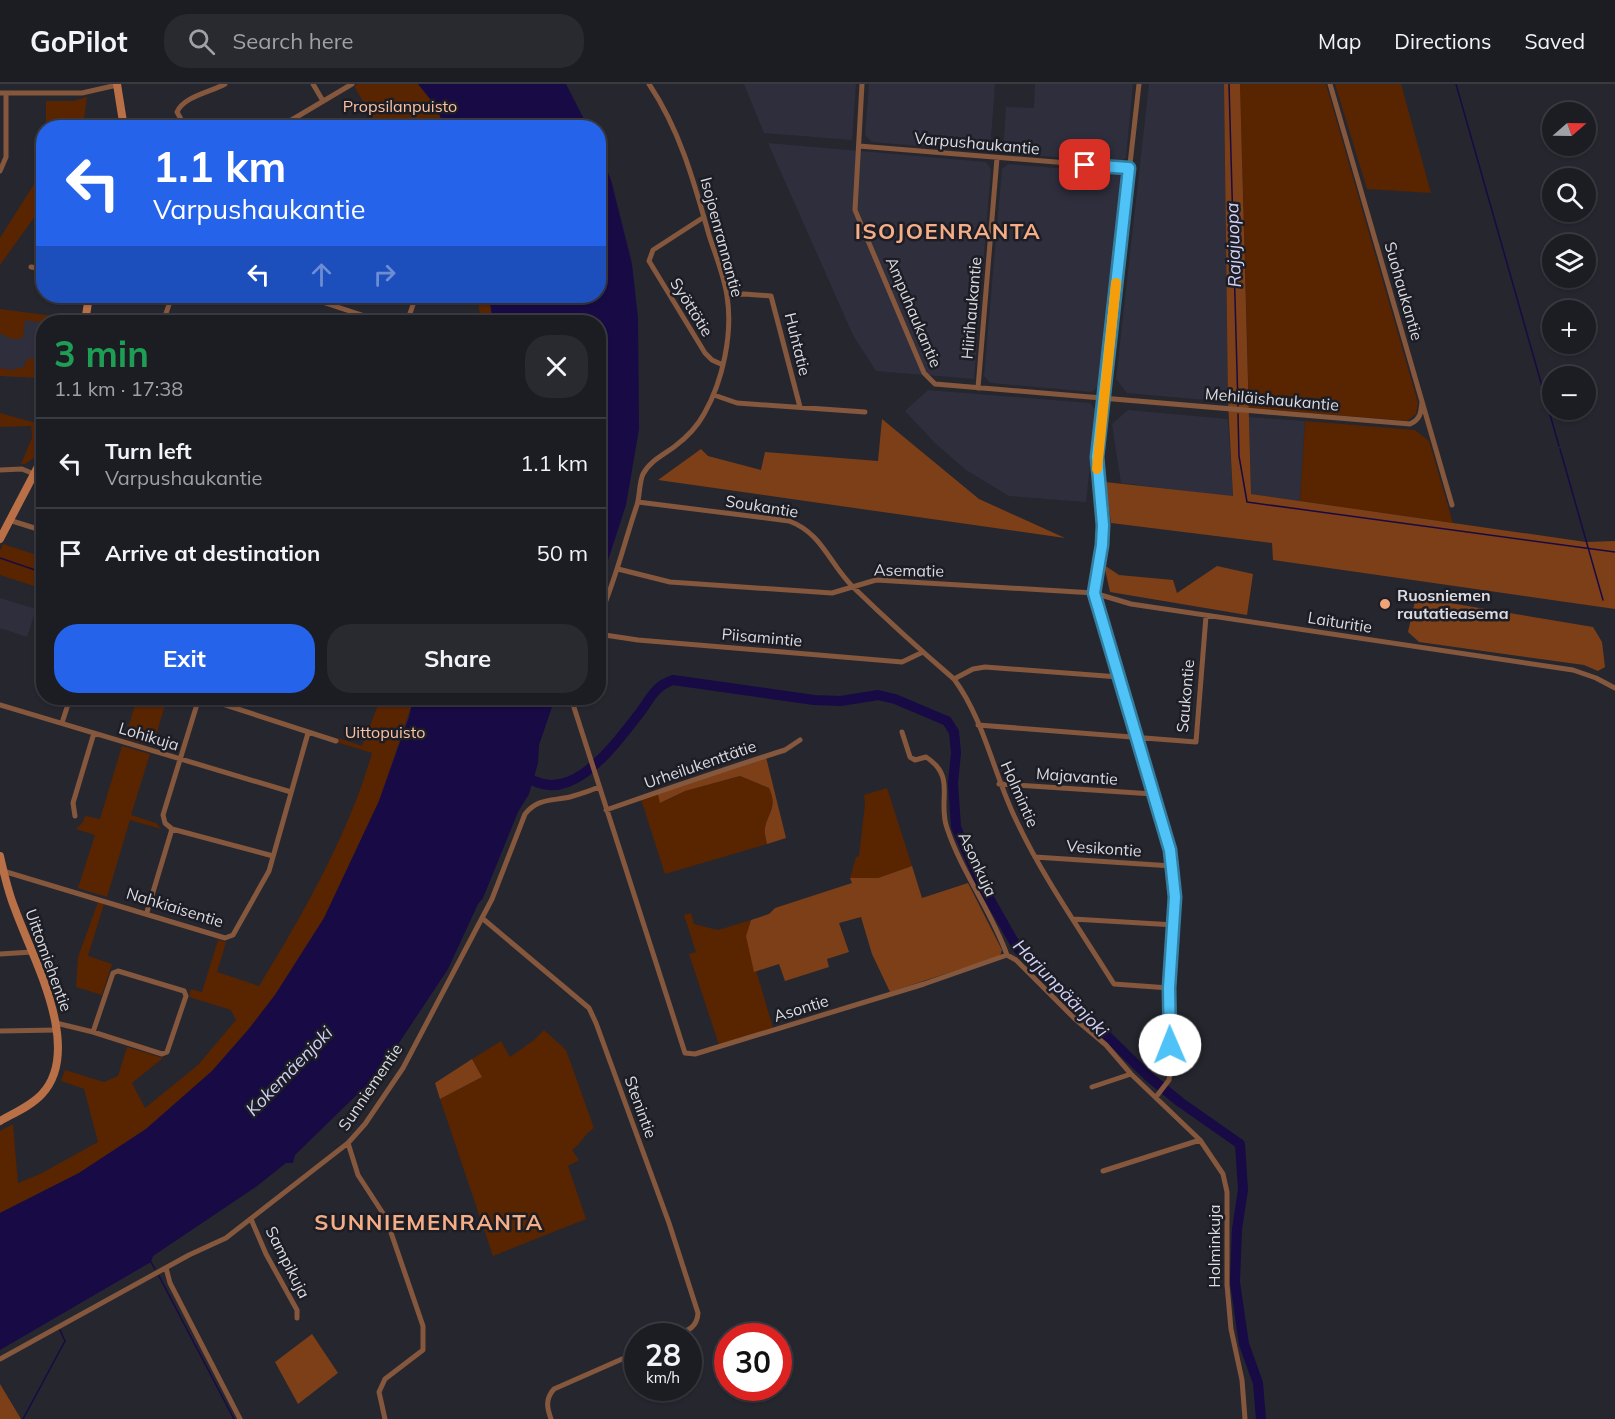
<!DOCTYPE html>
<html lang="en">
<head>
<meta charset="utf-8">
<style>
	:root { --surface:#1c1c23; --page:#292930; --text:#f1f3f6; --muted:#a0a1a6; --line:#3a3a41; --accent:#2563eb }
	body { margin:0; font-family:Mulish,sans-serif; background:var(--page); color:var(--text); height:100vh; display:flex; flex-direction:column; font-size:22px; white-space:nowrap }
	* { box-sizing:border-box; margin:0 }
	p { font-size:20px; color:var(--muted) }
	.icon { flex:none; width:33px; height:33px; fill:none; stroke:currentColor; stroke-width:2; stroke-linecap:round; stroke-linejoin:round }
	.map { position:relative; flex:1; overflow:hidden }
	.details { position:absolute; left:36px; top:231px; width:570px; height:390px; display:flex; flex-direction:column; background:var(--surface); border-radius:24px; box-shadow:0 2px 4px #0004,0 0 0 2px var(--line) }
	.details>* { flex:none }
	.top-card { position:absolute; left:36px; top:36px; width:570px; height:183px; border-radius:24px; box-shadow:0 2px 4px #0004,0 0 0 2px var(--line); background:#2563eb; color:#fff; overflow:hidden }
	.needle { width:39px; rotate:70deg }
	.tools { position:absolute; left:1542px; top:18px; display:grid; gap:12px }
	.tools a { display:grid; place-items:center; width:54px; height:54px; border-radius:50%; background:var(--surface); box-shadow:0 2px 4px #0004,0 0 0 2px var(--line); font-size:30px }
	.speed { position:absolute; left:624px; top:1239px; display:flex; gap:12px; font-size:30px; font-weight:700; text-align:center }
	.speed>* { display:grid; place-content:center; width:78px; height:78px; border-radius:50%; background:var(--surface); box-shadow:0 2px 4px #0004,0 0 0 2px var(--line); line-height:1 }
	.speed small { font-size:15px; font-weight:400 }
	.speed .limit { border:9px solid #d22; background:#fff; color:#111 }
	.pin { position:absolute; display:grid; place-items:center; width:51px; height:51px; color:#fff; margin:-26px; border-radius:12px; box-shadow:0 3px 9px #0006 }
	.me { position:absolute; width:66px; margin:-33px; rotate:359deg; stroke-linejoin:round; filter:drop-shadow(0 0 4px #0008) }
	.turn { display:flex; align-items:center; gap:21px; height:126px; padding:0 18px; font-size:27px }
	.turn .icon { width:78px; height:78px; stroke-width:2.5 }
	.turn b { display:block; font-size:42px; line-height:51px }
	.lanes { display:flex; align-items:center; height:57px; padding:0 18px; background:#0003; justify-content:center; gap:30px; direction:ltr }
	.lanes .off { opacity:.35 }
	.round { display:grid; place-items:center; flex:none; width:63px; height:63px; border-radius:24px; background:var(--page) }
	.overview { display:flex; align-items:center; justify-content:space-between; height:102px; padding:0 18px }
	h1 { font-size:36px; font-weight:700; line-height:45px; color:#1e9e55 }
	.button { display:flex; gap:12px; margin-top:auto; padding:12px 18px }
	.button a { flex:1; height:69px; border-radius:24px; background:var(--accent); color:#fff; font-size:24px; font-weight:700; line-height:69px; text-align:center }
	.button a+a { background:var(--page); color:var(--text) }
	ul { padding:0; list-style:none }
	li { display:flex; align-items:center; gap:18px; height:90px; padding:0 18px; border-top:2px solid var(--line) }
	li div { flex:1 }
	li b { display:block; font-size:22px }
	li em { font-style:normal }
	header { display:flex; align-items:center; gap:36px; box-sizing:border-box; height:84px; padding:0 30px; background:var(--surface); border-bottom:2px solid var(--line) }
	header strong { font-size:28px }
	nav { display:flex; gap:33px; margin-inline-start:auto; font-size:21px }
	.search { width:420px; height:54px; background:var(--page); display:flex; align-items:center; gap:15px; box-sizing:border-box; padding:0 21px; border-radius:24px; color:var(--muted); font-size:22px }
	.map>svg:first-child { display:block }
	.built { fill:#2e2e3d }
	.green { fill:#592400 }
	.forest { fill:#7d3f17 }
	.water { fill:#180a44 }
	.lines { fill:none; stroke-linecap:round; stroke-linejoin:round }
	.stream { stroke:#180a44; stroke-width:1.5 }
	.river { stroke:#180a44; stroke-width:10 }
	.street { stroke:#85573d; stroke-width:5 }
	.secondary { stroke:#b97046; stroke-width:8 }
	.route-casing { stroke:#337fa1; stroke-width:15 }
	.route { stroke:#4fc3f7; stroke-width:10 }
	.slow { stroke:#f59e0b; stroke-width:10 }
	.poi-dot { fill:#efa378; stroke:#1d1d25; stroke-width:2 }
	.labels { text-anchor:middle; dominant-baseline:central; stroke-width:5; stroke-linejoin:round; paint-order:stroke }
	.park-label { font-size:16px; fill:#fbc2a3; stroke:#1d1d25 }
	.street-label { font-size:16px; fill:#dbdbe1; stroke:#1d1d25 }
	.poi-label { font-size:16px; font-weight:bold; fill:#dbdbe1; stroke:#1d1d25; text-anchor:start }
	.water-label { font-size:18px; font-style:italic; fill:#d2d2f8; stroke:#1d1d25 }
	.district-label { font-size:22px; font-weight:bold; letter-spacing:1.5px; fill:#f5ad85; stroke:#1d1d25 }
</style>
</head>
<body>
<header>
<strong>GoPilot</strong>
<div class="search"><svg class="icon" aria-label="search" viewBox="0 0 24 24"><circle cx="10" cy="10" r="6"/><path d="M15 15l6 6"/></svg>Search here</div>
<nav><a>Map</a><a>Directions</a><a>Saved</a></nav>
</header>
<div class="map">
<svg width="1615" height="1335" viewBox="0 0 1615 1335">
	<rect width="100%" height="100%" fill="#26262f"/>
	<path class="built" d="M744,0H856L852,56L764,49Z
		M869,0H995L990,68L872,58L865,51Z
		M1035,0H1133L1126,74L1120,78L1003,69L1006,23L1034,24Z
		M1149,0H1224L1228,318L1127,309L1116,295Z
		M768,59L986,78L991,85L974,295L876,287L853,251Z
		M1008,80L1118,89L1123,95L1099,303L1091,308L990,299L984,292L1002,85Z
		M0,225L75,235L74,238H44L43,294L0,292Z
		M928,306L1090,319L1096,326L1086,418L1009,412L966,386L935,359L905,327Z
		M1128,326L1228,335L1233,413L1121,399L1112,340Z
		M1249,333L1305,337L1300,417L1251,410Z
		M0,514L36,525L27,553L0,544Z"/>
	<path class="green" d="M358,0H418L431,16L446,43H373L377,41L354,2Z
		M1240,0H1326L1418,319L1416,330L1407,337L1249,324Z
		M1335,0H1401L1431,109L1367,105Z
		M87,13L83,43H46V17H73Z
		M43,86V121L0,181V154Z
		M478,212H489L493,238H480Z
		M0,225L75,235C60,243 40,238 25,236L23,253C15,258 7,253 0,249Z
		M43,274V294L0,292V284L11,286L24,283L27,275Z
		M0,329L43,341C44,362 44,368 25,380H21L32,354L31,342L0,343Z
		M1305,337L1415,346L1429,357L1453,439L1300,417Z
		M3,460L43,473V505L0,491V467Z
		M137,614H167L153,662L125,654Z
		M357,614H411L412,620L379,717L324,834L275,911L248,946L212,987L146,1045L79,1089L0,1129V1047L13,1040L18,1099L40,1090L98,1058L84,1005L61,997L65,986L104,998L118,992L127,963L163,974L132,999L145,1024L198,981L236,936L231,926L189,913L191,905L202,908L218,856L226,858L217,888L259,902C303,830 349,750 372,669L336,658L338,654L362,662L378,621Z
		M122,662L150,670L131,731L156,739L161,745L130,736L107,813L78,804L95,751L76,745L83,738L85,732L100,735Z
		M740,692L769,704C778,724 768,728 765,744C764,748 766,755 767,760L665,790L640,712L657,707L661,719L685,707Z
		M887,704L912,782L878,794H850L856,773L859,772L865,720L864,711Z
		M98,818L104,820L88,872L112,880L102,911L76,903L78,873Z
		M691,829L694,840L718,846L751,836L746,852L773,944L719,961L689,870L696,868L684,831Z
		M544,946L566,966L594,1044C584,1050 582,1059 572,1066L579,1076L568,1082L586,1135L493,1172L440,1015L482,993L472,975L501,957L510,973L534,956Z"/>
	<path class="forest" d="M1224,0H1240L1251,410L1586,458L1615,457V525L1273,476L1272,459L1111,439L1105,398L1233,412L1228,318Z
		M882,335L979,415L1065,454L658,396L701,365L708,372L761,386L765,368L878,377Z
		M1104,481L1119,491L1173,496L1177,509L1217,482L1253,490L1247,531L1110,508Z
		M1420,514L1593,543L1602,558L1605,583L1598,587L1584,581L1419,558L1408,548L1415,517Z
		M766,673L786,754L767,760C766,755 764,748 765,744C768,728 778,724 769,704L740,692L685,707L660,719L657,707Z
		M912,782L922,814L968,799L1002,866L1000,872L890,908L872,870L861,833L839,839L849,868L827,875L829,883L785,897L779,880L754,888L746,852L751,836L769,830L775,824L852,799L850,794H878Z
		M472,975L482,993L440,1015L435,999Z
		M312,1250L338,1289L298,1320L275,1278Z
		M0,1300L21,1335H0Z"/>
	<path class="water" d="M418,0H566L588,43H446L431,16Z
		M599,66L611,96L632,180L638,234L639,345L626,421L599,504L598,238H493L489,212H598Z
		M411,614H555L539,661L538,679L529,710L518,728L483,814L478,820L448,885L379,989L295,1071L293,1079H286L257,1102L153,1172L151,1178L0,1266V1129L79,1089L146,1045L212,987L248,946L275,911L324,834L379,717L409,633L412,620Z"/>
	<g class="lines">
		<path class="stream" d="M1229,0L1238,322
			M1456,0L1559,362
			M1238,330L1239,372L1247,418L1615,468
			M1560,365L1603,516
			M0,474L44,489
			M151,1178L155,1185
			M159,1192L234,1335
			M23,1335L65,1257L60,1246"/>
		<path class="river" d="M522,689C567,728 613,663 638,631C650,616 654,602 673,596L814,616L841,617L878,611L895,615L947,637L954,648L956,669L953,699L956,743L981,800L1018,865L1148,992L1180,1018L1240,1060L1243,1106L1237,1145L1235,1198L1244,1260L1258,1299L1261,1335"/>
		<path class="street" d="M313,0L323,17
			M862,0L855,126L924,289L935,300L1410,340C1421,335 1421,328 1422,317
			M1139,0L1097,373L1103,441L1102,461L1094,509L1169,767L1175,813L1169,904L1171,980L1169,996L1156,1013
			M1330,0L1452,421
			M0,9H82L117,1
			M186,44L177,28C184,12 211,8 225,0
			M278,44L352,0
			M859,62L1129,84
			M0,87L6,73V9
			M704,133L653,166L649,177L705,269L712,276L723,281
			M31,183L44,185
			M304,212L383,238
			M727,212L744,210L771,212L800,323
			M163,238L172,212
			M407,238L416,212
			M978,304L997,74
			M714,311L737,319L865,328
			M0,386L22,385L34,390
			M638,418L789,437C822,449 829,479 852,502C885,534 919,565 954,595C985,637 994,692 1017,738C1044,795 1081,847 1114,900L1169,904
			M9,436L44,447
			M618,485L670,498L832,509L876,496L1094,509L1131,520L1573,586L1596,594L1615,604
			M598,536C615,499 624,459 637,421C640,411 639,399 643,390C650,377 663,371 674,363C686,354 697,343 704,330C723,297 733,249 727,212C724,191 715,170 709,151C694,98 680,46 649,0
			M598,550L638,556L902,578L923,568
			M954,595L973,585L985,583L1119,593
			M571,614L685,969L695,970L924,900L1007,871L1016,876L1074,934L1106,961L1131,990L1200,1056L1223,1090L1227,1108V1201L1231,1245L1242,1296L1245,1335
			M0,621L291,708
			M62,639L70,614
			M978,641L1196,658L1206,532
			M902,648L910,673L915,676L926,673C957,693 937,716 947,744C962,789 992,828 1007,871
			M999,700L1153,710
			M606,726C666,705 725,685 785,666L800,656
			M75,732L73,719L94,649
			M172,745L273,772
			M1035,773L1172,782
			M3,787L225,854L233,851L269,787L308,649
			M147,828L172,745L165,739L163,731L198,617L204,614L336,657
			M482,834L589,924L596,939L669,1139L698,1229C697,1245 686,1247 673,1252
			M1073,835L1175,841
			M0,870L32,868
			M56,939L93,948L162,970L167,968L186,912L184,907L118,887L113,889L93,948
			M0,947L57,946
			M1092,1003L1131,990
			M348,1059L358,1091L386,1134L423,1242V1266L385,1295L379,1308L385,1335
			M1103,1087L1200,1056
			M251,1135L266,1170L297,1226V1234
			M166,1184L170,1199L240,1335
			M0,1275L189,1171L226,1154L348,1059L365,1040L403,984L492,815L525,730C538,714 552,717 570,713C580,710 590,707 599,703
			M551,1335C547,1324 545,1315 554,1305L638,1268"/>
		<path class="secondary" d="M117,0L124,44
			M85,238L89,212
			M0,455L44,371
			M0,772C4,790 8,808 15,825C32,873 84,965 42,1010C31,1022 14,1029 0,1037"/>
	</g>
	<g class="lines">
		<g class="route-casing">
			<path id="route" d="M1085,81L1129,84L1097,373L1103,441L1102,461L1094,509L1170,766L1175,813L1169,904L1170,961"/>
		</g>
		<use href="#route" class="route"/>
		<path class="slow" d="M1097,385L1116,199"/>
	</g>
	<circle class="poi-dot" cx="1385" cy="520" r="6"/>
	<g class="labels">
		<g class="park-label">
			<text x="400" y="22">Propsilanpuisto</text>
			<text x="385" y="648">Uittopuisto</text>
		</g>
		<g class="street-label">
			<text transform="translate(977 59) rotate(5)">Varpushaukantie</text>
			<text transform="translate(722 153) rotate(75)">Isojoenrannantie</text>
			<text transform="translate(1404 207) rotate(74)">Suohaukantie</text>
			<text transform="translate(692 223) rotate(58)">Syöttötie</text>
			<text transform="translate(971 224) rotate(-85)">Hiirihaukantie</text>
			<text transform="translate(914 228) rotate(67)">Ampuhaukantie</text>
			<text transform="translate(798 260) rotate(76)">Huhtatie</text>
			<text transform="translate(1272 315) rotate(5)">Mehiläishaukantie</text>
			<text transform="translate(762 422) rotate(9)">Soukantie</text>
			<text transform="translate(909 486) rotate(1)">Asematie</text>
			<text transform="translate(1340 538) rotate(9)">Laituritie</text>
			<text transform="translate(762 553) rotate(5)">Piisamintie</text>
			<text transform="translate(1185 612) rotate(-85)">Saukontie</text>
			<text transform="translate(149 652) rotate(17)">Lohikuja</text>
			<text transform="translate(700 680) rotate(-19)">Urheilukenttätie</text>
			<text transform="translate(1077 692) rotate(4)">Majavantie</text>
			<text transform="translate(1020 710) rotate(66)">Holmintie</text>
			<text transform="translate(1104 764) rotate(4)">Vesikontie</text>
			<text transform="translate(978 780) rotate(65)">Asonkuja</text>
			<text transform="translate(175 823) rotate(17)">Nahkiaisentie</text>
			<text transform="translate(49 876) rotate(70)">Uittomiehentie</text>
			<text transform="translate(801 924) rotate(-17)">Asontie</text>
			<text transform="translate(370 1003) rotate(-56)">Sunniementie</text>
			<text transform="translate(641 1023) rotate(70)">Stenintie</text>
			<text transform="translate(1214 1162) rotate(-90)">Holminkuja</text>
			<text transform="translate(288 1178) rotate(63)">Sampikuja</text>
		</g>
		<g class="poi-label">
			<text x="1397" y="511">Ruosniemen<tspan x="1397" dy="18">rautatieasema</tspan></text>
		</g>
		<g class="water-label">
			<text transform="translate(1233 161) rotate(-92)">Rajajuopa</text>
			<text transform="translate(1061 904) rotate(46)">Harjunpäänjoki</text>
			<text transform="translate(289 987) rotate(-46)">Kokemäenjoki</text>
		</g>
		<g class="district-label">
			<text x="948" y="147">ISOJOENRANTA</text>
			<text x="429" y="1138">SUNNIEMENRANTA</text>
		</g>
	</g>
</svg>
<div class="tools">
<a><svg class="needle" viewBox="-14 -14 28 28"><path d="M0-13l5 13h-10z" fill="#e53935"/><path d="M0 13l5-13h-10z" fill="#a0a1a6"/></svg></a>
<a><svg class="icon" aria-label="search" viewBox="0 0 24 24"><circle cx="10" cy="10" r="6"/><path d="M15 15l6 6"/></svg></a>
<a><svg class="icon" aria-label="layers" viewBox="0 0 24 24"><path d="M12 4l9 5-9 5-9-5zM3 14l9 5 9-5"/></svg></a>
<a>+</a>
<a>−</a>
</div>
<div class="speed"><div>28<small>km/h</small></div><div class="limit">30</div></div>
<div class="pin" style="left:1085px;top:81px;background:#d93025"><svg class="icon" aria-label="arrive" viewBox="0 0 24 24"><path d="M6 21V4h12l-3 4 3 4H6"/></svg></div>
<svg class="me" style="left:1170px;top:961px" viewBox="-20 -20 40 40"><circle r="19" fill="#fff"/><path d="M0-13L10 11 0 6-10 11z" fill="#4fc3f7"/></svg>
<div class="top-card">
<div class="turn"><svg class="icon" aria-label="left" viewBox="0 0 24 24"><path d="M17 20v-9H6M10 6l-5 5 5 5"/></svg><div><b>1.1 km</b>Varpushaukantie</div></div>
<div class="lanes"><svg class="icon" aria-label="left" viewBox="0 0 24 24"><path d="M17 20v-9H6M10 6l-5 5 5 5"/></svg><svg class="icon off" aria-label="ahead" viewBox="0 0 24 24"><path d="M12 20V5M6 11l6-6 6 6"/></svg><svg class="icon off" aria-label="right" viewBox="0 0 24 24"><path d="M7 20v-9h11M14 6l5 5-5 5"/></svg></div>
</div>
<section class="details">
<div class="overview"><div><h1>3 min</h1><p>1.1 km · 17:38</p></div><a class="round"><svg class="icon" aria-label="close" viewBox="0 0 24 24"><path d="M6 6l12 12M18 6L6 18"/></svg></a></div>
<ul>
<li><svg class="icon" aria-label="left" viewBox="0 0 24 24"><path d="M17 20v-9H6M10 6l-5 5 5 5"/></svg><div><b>Turn left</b><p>Varpushaukantie</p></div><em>1.1 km</em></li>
<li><svg class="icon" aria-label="arrive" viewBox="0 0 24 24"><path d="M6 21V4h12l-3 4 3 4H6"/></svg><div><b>Arrive at destination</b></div><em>50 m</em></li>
</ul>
<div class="button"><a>Exit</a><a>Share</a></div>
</section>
</div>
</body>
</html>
